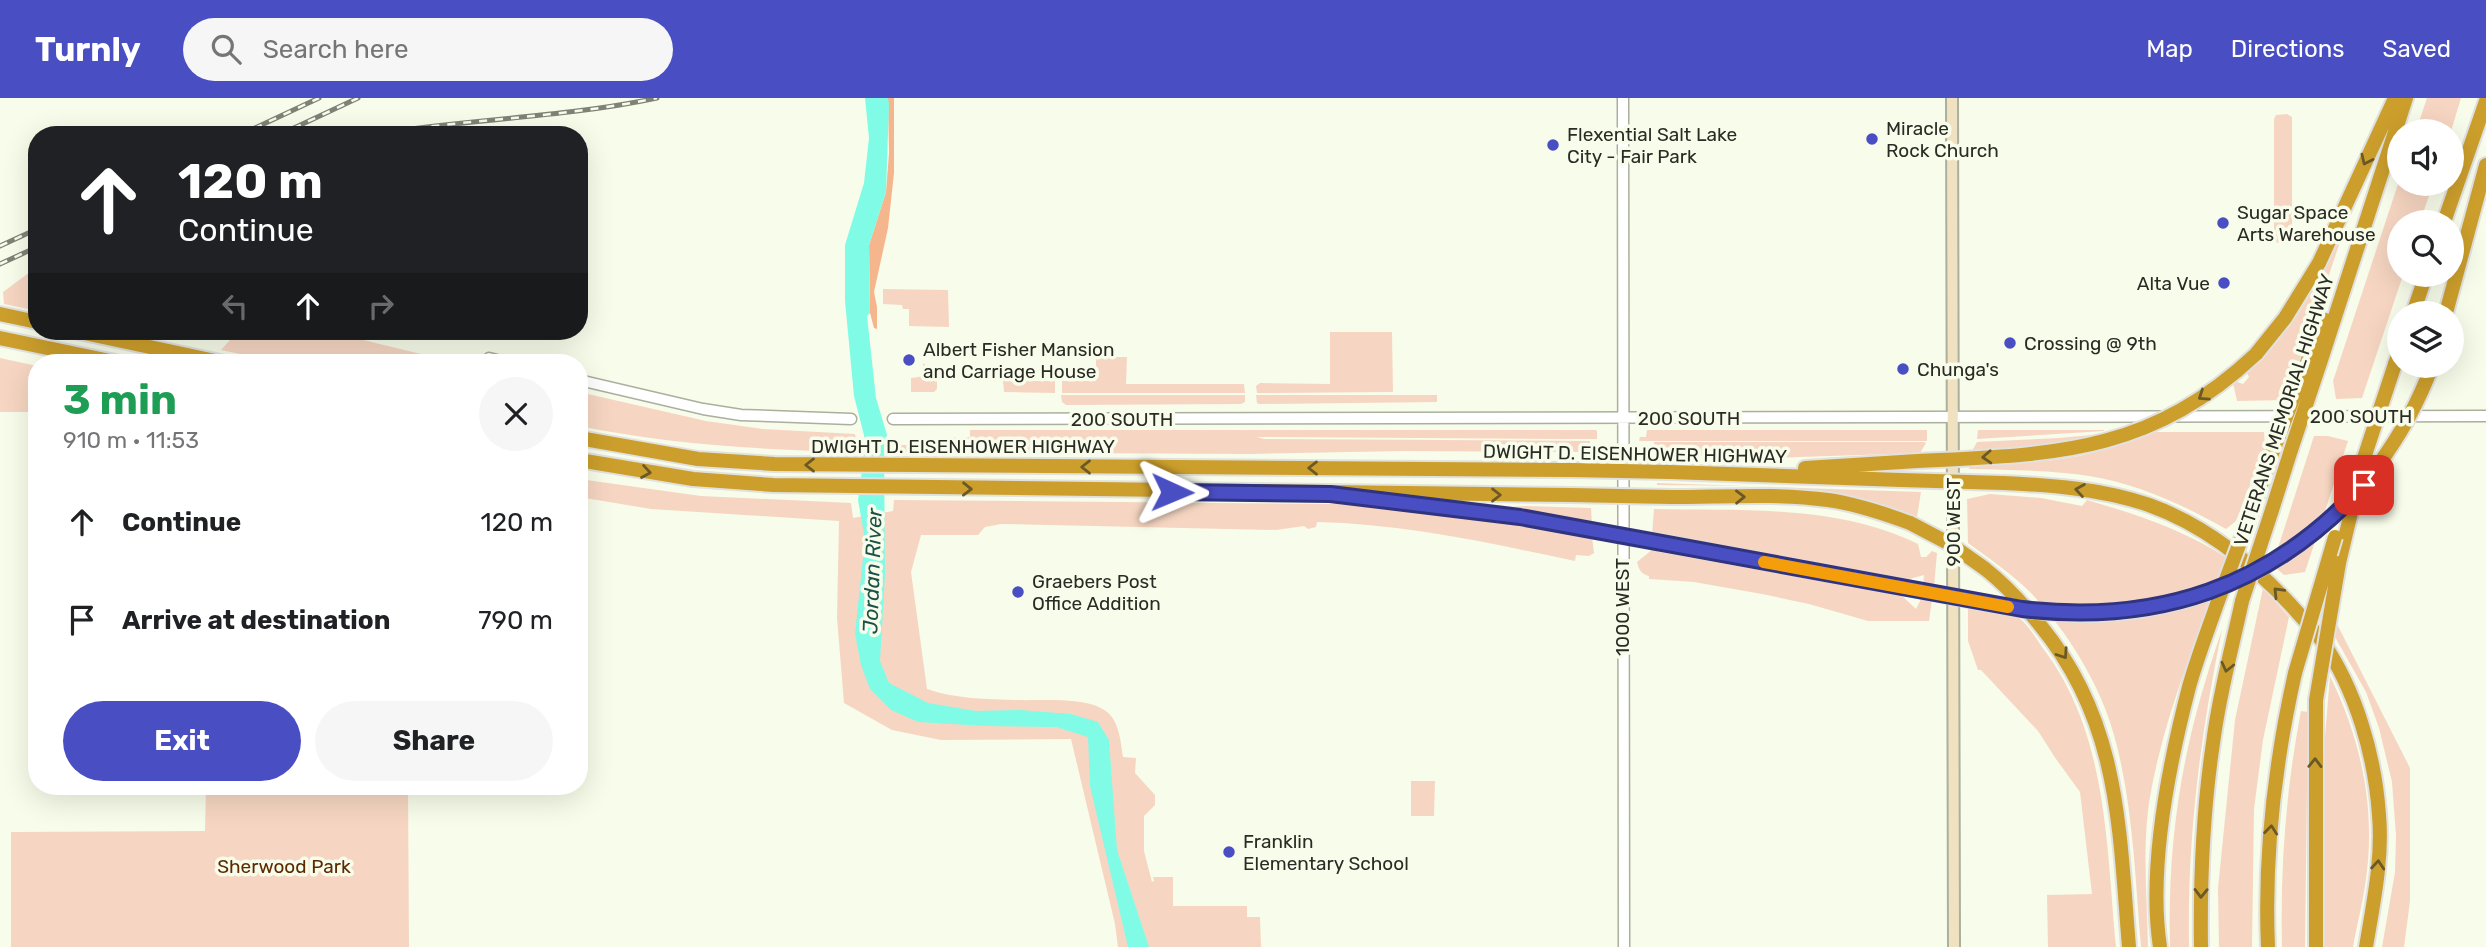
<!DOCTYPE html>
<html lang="en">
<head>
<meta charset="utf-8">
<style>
	:root { --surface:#fff; --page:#f6f6f6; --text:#202124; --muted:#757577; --accent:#4a4ec3 }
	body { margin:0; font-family:Rubik,sans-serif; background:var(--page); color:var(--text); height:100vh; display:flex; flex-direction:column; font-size:26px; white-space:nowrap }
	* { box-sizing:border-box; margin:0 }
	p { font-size:23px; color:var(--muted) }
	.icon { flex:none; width:38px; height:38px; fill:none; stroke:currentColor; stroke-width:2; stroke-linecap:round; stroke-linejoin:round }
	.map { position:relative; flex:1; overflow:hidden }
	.details { position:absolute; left:28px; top:256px; width:560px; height:441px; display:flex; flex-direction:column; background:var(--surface); border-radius:28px; box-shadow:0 7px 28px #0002 }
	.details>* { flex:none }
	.top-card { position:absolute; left:28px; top:28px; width:560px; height:214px; border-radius:28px; box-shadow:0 7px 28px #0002; background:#202124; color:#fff; overflow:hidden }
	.tools { position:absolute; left:2387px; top:21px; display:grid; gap:14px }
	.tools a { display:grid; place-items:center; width:77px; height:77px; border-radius:50%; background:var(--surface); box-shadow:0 7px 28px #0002; font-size:35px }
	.pin { position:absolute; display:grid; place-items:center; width:60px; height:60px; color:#fff; margin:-30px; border-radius:14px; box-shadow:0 4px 10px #0006 }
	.me { position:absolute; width:77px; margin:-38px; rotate:91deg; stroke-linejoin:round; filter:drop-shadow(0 0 5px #0008) }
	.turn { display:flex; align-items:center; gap:24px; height:147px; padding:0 35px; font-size:32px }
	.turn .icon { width:91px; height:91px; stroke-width:2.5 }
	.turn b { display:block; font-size:49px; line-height:60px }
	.lanes { display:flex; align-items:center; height:66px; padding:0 35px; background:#0003; justify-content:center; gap:35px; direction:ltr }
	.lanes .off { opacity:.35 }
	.round { display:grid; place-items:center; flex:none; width:74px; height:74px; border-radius:37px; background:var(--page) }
	.summary { display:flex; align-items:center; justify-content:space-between; height:119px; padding:0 35px }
	h1 { font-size:42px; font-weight:700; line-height:52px; color:#1e9e55 }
	.primary-button { display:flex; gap:14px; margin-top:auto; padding:14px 35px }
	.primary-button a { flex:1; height:80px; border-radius:42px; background:var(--accent); color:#fff; font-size:28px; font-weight:700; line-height:80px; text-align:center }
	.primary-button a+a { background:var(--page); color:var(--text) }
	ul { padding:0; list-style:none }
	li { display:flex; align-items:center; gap:21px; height:98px; padding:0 35px }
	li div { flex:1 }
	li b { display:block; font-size:26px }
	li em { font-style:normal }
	header { display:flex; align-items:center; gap:42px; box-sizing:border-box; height:98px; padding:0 35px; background:var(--accent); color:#fff }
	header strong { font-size:33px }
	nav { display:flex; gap:38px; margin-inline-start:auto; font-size:24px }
	.search { width:490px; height:63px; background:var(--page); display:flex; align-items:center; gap:18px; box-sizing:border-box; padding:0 24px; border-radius:38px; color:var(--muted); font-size:26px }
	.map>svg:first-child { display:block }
	.green { fill:#f6d6c2 }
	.forest { fill:#f6b68d }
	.water { fill:#80fbe6 }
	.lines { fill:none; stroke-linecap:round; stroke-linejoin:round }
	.tertiary-casing { stroke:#abaf9e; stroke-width:13 }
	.secondary-casing { stroke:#abaf9e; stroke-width:14 }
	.motorway-casing { stroke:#e1e1e0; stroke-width:18 }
	.tertiary { stroke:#fff; stroke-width:10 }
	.secondary { stroke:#f0e2c0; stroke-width:10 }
	.motorway { stroke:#cc9f2c; stroke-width:14 }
	.rail-casing { stroke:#7f8276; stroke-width:5 }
	.rail { stroke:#f8fcea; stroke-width:2.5; stroke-dasharray:8; stroke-linecap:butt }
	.motorway-bridge-casing { stroke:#e1e1e0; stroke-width:18; stroke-linecap:butt }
	.motorway-bridge { stroke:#cc9f2c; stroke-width:14 }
	.oneway { stroke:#6a5927 }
	.route-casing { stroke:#30337f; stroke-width:18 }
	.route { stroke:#4a4ec3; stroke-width:12 }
	.slow { stroke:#f59e0b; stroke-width:12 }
	.poi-dot { fill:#4a4ec3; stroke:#f8fcea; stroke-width:2.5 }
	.labels { text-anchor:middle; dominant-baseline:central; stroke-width:7; stroke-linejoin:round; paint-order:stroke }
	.poi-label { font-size:19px; fill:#292b24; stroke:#f8fcea; text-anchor:start }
	.street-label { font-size:19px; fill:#292b24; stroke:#f8fcea }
	.park-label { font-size:19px; fill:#5b2a00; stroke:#f8fcea }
	.water-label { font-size:21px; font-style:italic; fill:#1b5149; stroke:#f8fcea }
</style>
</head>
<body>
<header>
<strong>Turnly</strong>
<div class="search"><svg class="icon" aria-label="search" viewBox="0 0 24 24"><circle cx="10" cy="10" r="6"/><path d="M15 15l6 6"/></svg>Search here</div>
<nav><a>Map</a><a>Directions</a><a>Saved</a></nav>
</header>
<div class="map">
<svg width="2486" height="849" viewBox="0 0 2486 849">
	<rect width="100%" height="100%" fill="#f8fcea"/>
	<path class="green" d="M2427,0H2461L2451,33H2416Z
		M2287,16L2292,19V140L2290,143L2277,145L2274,140V21L2276,17Z
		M2399,83V86H2433L2420,124H2399V177H2403L2362,300L2336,301L2333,283Z
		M2344,124H2346L2343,135L2287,302L2237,303L2233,285L2235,283L2243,286L2249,279L2246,273C2292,227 2319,184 2344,124Z
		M30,174L37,175V213L4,206L3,194Z
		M883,191L948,192L949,229L909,228V211H903L902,207L883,206Z
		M253,233H326L454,264H278L221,252L230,242Z
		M1330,234H1392L1393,294L1257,295L1256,288L1260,285L1330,286Z
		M1096,259H1127L1126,286H1244L1245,295H1062V283H1096Z
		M0,260L37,268V314H0Z
		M923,265L937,276V291L934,294H911V280L919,279L923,276Z
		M1003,283H1055V295L1004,294Z
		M579,294L706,323L763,331L855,336L858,354C764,352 672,347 579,328Z
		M1061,297H1245V304L1241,306L1066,307L1062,304Z
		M1256,297H1437V304L1259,306L1257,305Z
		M970,332H1596L1597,333V341H1561L1257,339L1264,341L1590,343V354L1404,353L1250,356L888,354L896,347H924L935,340L970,339Z
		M1647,332H1927V343H1639L1640,339H1646Z
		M1978,332H2104V333L1977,341Z
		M2153,334H2264L2265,349L2236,423L2226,431C2183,407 2139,386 2089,378C2050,372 2009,372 1969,371L1970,366C2006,365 2044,365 2079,358C2105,352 2129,344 2153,334Z
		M2113,335L2053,349L1972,353L1977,344L2059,340Z
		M2314,338H2328L2348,343L2305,474L2284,477L2273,467L2276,456Z
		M1654,344H1924L1926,345L1920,355L1773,360L1654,356Z
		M579,381L701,398L851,405L853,420L893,413L894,402L1337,406L1470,418L1592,439L1594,455L1589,458L1576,457L1575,463C1490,445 1405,426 1317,424L1316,429L1308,431L1304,428L1276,432L1001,426L985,429L978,437H921L911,474L927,591C954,601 988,601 1017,602C1042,603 1088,598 1107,614C1119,623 1121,645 1123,659L1136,660L1135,675L1155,697V707L1144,718V753L1152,784L1154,783L1153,779H1173V808H1247V819H1260L1261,849H1118L1115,826L1071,641L941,642L892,632L844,605L837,520L839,423L651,411L579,399Z
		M1657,385L1921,394L1917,419C1835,383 1745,389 1657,387Z
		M1990,396L2041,400L2082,408L2087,402C2136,416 2184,432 2227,460C2198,537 2164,617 2150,699C2142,746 2147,801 2148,849H2141C2135,779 2133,705 2114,637C2100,586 2067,533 2031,495C2012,476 1990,461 1968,445L1967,401Z
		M1526,408L1591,410L1592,426L1508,411V409Z
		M1654,411C1742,413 1836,406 1918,446L1921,459H1926L1932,453L1937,455L1934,489L1923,487L1924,477L1902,483L1652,437Z
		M1653,451L1659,454L1901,497L1916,511L1922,499L1932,501L1929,523H1868L1809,506L1762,496L1694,484L1649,481V478C1641,476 1639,472 1637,464Z
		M2263,490L2289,519L2263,642L2254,711L2252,849H2219L2218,790L2235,622Z
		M1968,508C1980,510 2004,511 2015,517C2025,522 2035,539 2042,549C2108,635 2106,746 2116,849H2048L2047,797L2092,796L2080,694L2056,661L2038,633L1981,572H1978L1968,543Z
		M2337,526L2410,670V803L2404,849H2382L2395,774L2396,738L2392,684L2379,630L2366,594L2335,539Z
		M2222,532C2200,638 2187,741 2189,849H2170C2167,734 2184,640 2222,532Z
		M2330,578C2361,642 2376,710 2366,781C2363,804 2357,826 2353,849H2324L2325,639Z
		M2301,613L2308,614L2305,849H2282C2280,770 2286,690 2301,613Z
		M1411,683H1435L1434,718H1411Z
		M206,688H408L409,849H11V734L205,733Z"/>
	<path class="forest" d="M888,0H894V75L888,130L874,194L877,209V231L874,230L870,215L869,147L886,94L889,55Z"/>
	<path class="water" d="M865,0H888L889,6L886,94L869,147L870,215L867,218L876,300L887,337L884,350L885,477L880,563L889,585L928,605L976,613L1020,612L1071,616L1098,624L1109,642L1117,752L1149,849H1128L1090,688L1088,639L1056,629L985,628L918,624L891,612L870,591L861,567L855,536L865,441L858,402L866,345L854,298L845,203V147L864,85L869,40Z"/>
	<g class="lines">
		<g class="tertiary-casing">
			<path id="tertiary" d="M1623,0L1624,849
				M489,260L505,264
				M579,282L703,311L741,317L851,321
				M893,321L2486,318"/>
		</g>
		<g class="secondary-casing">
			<path id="secondary" d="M1952,0L1954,849"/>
		</g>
		<g class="motorway-casing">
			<path id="motorway" d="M2444,124L2486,3
				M2413,215L2426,177
				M2446,215L2486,67
				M0,216L37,224
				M75,233L220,264
				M0,240L115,264
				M2256,256L2285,220L2319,165L2395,0
				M2308,262L2325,222
				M2320,265L2406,0
				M2395,266L2399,255
				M579,340L698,361L774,366L1571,372
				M579,362L693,381L773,387L1571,397
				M1805,370L1902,364
				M1670,374L1901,382
				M2003,385C2052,387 2102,391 2149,407C2208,428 2257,469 2298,515C2306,524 2315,533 2322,543C2356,592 2375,658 2379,717C2383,761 2373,806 2366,849
				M1671,399C1723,399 1776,395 1828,402C1856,406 1883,415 1910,425
				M1408,404L1520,419L1568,428
				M2252,412L2273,353
				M2272,412L2291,352
				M1660,444L1907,490
				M2339,465L2364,360
				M1984,470C2006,487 2023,506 2040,527C2120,624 2119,730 2129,849
				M2316,602V849
				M2160,849C2148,771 2169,666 2189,589C2197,560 2208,532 2218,503
				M2201,849C2200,781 2203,712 2213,645C2219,597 2232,550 2242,503
				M2268,849C2264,757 2275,664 2295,575"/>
		</g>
		<use href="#tertiary" class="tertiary"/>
		<use href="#secondary" class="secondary"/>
		<use href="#motorway" class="motorway"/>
		<g class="rail-casing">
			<path id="rail" d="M240,37L319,0
				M279,37L358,0
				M368,37C464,21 562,20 657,0
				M0,148L37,131
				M0,166L37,149"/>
		</g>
		<use href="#rail" class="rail"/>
		<g class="motorway-bridge-casing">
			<path id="motorway-bridge" d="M2291,352L2320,265
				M2273,353L2308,262
				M2364,360L2395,266
				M1902,364C2045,356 2144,361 2256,256
				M1571,372L1670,374
				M1901,382L2003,385
				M1571,397L1671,399
				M1910,425L1950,446L1984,470
				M1568,428L1660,444
				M1907,490C1968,501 2029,517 2091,516C2248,513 2378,412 2432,268
				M2218,503L2252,412
				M2242,503L2272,412
				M2295,575L2335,439
				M2316,602L2339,465"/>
		</g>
		<use href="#motorway-bridge" class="motorway-bridge"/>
	</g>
	<defs><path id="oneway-chevron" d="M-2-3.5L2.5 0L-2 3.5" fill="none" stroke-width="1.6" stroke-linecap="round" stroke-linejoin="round" transform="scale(1.75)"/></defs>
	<g class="oneway">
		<use href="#oneway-chevron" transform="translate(2366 62) rotate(115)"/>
		<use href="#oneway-chevron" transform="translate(2203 298) rotate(146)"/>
		<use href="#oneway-chevron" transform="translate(1987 359) rotate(177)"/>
		<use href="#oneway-chevron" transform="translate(810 367) rotate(-180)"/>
		<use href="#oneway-chevron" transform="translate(1086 369) rotate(-180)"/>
		<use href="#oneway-chevron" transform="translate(1313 370) rotate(-180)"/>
		<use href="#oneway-chevron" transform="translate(646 374) rotate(9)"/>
		<use href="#oneway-chevron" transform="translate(967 391) rotate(1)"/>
		<use href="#oneway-chevron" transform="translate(2080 392) rotate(-171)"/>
		<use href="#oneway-chevron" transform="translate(1496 397)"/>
		<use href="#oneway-chevron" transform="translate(1740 399) rotate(-1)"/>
		<use href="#oneway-chevron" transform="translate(2278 494) rotate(-134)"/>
		<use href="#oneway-chevron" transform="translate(2063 556) rotate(56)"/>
		<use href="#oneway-chevron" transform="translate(2227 569) rotate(103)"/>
		<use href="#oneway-chevron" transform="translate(2315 665) rotate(-89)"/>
		<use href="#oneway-chevron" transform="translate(2271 732) rotate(-84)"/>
		<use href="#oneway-chevron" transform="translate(2378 767) rotate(-85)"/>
		<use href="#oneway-chevron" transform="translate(2201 795) rotate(91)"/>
	</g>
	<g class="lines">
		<g class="route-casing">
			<path id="route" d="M1172,394L1330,396L1520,419L2022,511C2158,527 2271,489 2364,387"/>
		</g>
		<use href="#route" class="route"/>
		<path class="slow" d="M1764,464L2008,509"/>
	</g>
	<g class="poi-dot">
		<circle cx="1872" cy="41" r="7"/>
		<circle cx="1553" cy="47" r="7"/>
		<circle cx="2223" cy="125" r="7"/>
		<circle cx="2224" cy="185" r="7"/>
		<circle cx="2010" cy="245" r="7"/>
		<circle cx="909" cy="262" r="7"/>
		<circle cx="1903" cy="271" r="7"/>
		<circle cx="1018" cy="494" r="7"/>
		<circle cx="1229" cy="754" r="7"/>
	</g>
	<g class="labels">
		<g class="poi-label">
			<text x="1886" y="30">Miracle<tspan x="1886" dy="22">Rock Church</tspan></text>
			<text x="1567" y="36">Flexential Salt Lake<tspan x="1567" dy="22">City - Fair Park</tspan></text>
			<text x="2237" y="114">Sugar Space<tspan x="2237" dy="22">Arts Warehouse</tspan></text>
			<text x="2210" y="185" text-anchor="end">Alta Vue</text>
			<text x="2024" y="245">Crossing @ 9th</text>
			<text x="923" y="251">Albert Fisher Mansion<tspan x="923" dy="22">and Carriage House</tspan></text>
			<text x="1917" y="271">Chunga's</text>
			<text x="1032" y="483">Graebers Post<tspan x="1032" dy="22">Office Addition</tspan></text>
			<text x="1243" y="743">Franklin<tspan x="1243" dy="22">Elementary School</tspan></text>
		</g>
		<g class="street-label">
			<text transform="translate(2284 312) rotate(-72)">VETERANS MEMORIAL HIGHWAY</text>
			<text x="2361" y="318">200 SOUTH</text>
			<text x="1689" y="320">200 SOUTH</text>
			<text x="1122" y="321">200 SOUTH</text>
			<text x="963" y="348">DWIGHT D. EISENHOWER HIGHWAY</text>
			<text transform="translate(1635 356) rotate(1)">DWIGHT D. EISENHOWER HIGHWAY</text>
			<text transform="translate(1953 424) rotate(-90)">900 WEST</text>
			<text transform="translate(1622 509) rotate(-90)">1000 WEST</text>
		</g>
		<g class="park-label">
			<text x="284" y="768">Sherwood Park</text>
		</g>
		<g class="water-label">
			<text transform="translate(872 473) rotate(-88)">Jordan River</text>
		</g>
	</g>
</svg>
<div class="tools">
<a><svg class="icon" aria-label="sound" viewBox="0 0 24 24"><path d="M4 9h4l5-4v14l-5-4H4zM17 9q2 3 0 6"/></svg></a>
<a><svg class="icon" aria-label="search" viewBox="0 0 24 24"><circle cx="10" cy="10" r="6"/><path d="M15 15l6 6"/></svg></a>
<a><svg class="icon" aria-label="layers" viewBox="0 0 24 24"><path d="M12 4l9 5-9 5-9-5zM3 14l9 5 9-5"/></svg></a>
</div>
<div class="pin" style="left:2364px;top:387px;background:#d93025"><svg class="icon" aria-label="arrive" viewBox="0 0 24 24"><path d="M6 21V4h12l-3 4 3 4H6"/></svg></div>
<svg class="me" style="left:1172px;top:394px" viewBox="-20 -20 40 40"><path d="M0-17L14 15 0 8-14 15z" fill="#4a4ec3" stroke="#fff" stroke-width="4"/></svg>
<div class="top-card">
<div class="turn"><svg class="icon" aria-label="ahead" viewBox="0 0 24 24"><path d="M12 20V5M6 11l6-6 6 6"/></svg><div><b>120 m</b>Continue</div></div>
<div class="lanes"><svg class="icon off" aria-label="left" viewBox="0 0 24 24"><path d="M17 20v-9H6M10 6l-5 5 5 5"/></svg><svg class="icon" aria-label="ahead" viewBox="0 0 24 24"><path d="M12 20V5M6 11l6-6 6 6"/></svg><svg class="icon off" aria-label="right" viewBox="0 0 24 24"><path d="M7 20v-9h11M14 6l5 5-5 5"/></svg></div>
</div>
<section class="details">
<div class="summary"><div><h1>3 min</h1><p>910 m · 11:53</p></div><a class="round"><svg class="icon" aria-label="close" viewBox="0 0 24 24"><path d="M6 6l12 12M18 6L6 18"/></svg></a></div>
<ul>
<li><svg class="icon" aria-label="ahead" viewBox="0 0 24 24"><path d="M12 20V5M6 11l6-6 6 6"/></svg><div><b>Continue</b></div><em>120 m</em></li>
<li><svg class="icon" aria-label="arrive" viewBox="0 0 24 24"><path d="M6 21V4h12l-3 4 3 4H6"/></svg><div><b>Arrive at destination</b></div><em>790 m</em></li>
</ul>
<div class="primary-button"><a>Exit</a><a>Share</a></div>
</section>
</div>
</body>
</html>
